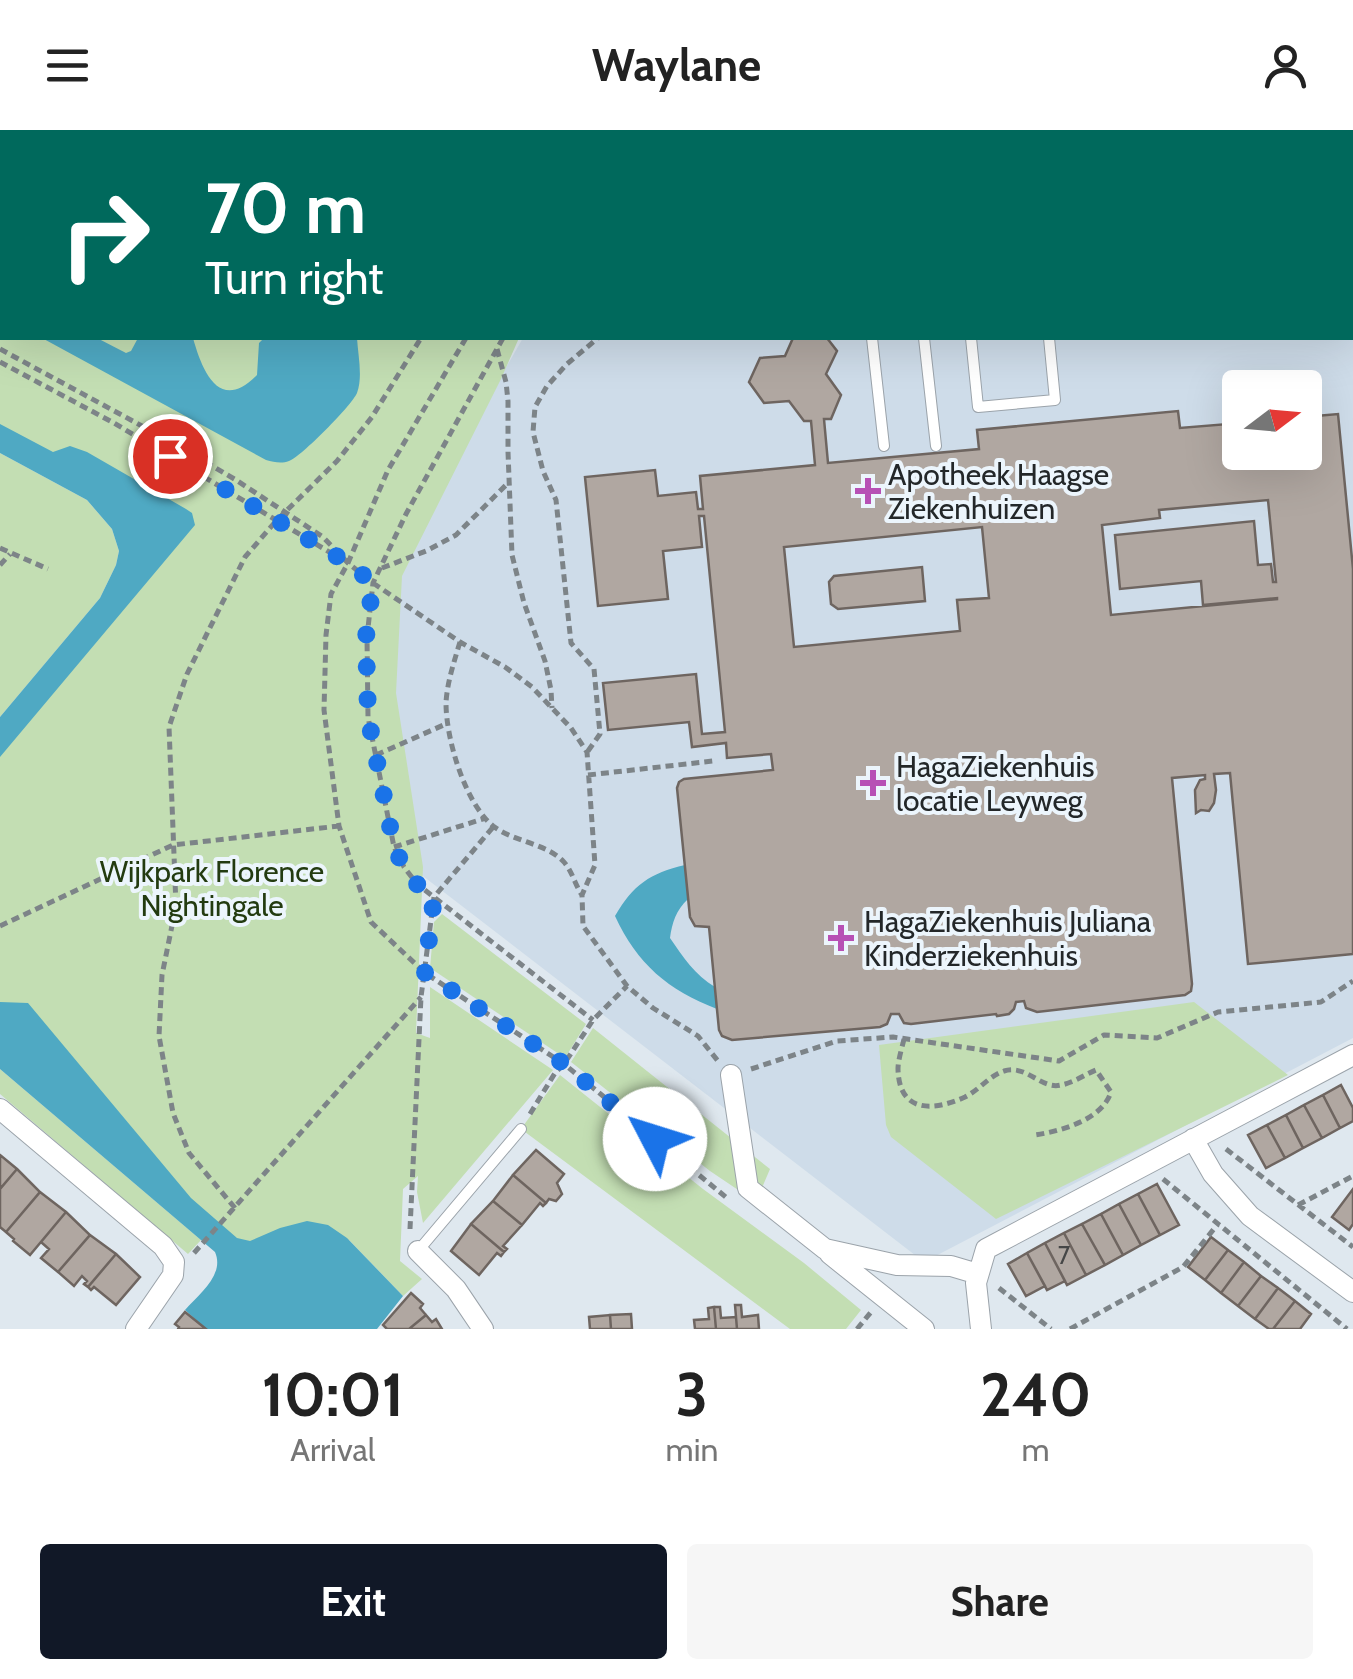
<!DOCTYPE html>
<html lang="en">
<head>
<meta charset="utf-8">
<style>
	:root { --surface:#fff; --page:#f6f6f6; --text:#222; --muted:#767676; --accent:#111827 }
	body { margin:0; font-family:Cabin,sans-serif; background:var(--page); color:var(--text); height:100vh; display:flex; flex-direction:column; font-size:38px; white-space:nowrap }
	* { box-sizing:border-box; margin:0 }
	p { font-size:32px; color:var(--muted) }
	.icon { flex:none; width:55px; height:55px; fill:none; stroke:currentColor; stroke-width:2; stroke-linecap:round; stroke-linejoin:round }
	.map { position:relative; height:1199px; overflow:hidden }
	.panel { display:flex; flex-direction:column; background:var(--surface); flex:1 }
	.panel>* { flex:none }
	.hud { position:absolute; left:0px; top:0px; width:1355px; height:210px; box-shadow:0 10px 40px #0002; background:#00695c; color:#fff; overflow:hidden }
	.needle { width:65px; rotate:74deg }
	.fabs { position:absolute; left:1222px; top:240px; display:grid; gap:20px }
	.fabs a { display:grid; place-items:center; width:100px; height:100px; border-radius:10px; background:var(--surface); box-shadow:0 10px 40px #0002; font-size:50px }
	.pin { position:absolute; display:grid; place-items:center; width:85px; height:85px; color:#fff; margin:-42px; border:5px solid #fff; border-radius:50%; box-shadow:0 2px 10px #0007 }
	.me { position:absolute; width:110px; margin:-55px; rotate:310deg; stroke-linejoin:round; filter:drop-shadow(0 0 8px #0008) }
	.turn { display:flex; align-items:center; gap:35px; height:210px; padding:0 40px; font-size:45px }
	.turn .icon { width:130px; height:130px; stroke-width:2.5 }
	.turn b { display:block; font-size:70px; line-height:85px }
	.eta { display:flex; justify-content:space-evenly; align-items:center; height:170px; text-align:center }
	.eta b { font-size:60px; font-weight:700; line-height:70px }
	.action { display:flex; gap:20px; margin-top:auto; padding:20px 40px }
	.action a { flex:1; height:115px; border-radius:10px; background:var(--accent); color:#fff; font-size:40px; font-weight:700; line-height:115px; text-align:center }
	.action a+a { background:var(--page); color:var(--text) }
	header { display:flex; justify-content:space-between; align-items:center; height:130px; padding:0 40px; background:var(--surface); font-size:45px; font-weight:700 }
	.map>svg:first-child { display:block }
	.built { fill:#cedce9; fill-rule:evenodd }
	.green { fill:#c3deb3 }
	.water { fill:#4fa9c3 }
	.building { fill:#b0a7a1; stroke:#6e6560; stroke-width:2.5; fill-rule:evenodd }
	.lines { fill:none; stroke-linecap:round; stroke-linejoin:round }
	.lane-casing { stroke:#9ba3aa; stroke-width:12 }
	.street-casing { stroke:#9ba3aa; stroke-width:22 }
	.path { stroke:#7d8488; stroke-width:5; stroke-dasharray:8 5; stroke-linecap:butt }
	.lane { stroke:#fff; stroke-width:10 }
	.street { stroke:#fff; stroke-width:20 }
	.route { stroke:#1a73e8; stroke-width:18; stroke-dasharray:0 32.4 }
	.poi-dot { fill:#b750b5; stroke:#ecf5fc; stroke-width:4 }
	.labels { text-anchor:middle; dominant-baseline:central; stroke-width:8; stroke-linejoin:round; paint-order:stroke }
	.number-label { font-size:25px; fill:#464747 }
	.poi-label { font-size:30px; fill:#232729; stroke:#ecf5fc; text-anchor:start }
	.park-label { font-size:30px; fill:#233b10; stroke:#ecf5fc }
</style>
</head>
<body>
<header><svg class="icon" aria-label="menu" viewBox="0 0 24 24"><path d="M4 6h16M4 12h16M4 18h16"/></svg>Waylane<svg class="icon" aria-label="person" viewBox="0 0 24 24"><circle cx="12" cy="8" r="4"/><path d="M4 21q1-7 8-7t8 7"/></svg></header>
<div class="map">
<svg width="1353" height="1199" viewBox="0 0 1353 1199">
	<rect width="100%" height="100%" fill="#dfe8ef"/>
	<path class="built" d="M1353,81V908L924,1132L406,733L382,573L390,438L523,208H1352ZM1240,258H1305V322H1240Z"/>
	<path class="green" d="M0,160L2,161V208H519L501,249L402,446L396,563L423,737L416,903L430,908V857L553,940L423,1093L417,1062L418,1046L403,1059L400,1131L422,1149L403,1166L349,1110L289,1165L0,919V605L115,471L129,422L109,372L0,312Z
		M0,323L87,370L112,399L119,421L116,435L100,468L0,587Z
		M442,784L586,894L565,928L430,838L434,792Z
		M1194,872L1288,945L996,1089L891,1007L886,995L879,915Z
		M593,898L770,1039L756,1072L710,1041L571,932Z
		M0,939L201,1110L188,1124L0,964Z
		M560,945L703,1059L804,1133L861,1180L846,1199H790L521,999Z"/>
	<path class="water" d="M42,208H97L126,223L131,221L138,208H193C202,240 219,284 257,245L259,213L264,208H357C358,225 363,247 357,263C352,275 301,327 289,331C281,334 274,332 266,330Z
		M0,294L53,322L70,316L87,322L186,379L192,383L195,395L0,627V587L100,468L116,435L119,421L112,399L87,370L0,323Z
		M685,735L688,769C676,780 672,793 670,808C683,827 695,845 715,857L717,879C668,860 637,834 615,786C633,755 650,743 685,735Z
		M0,872L28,873L191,1068L237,1108L250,1111L280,1098L307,1091L328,1095L347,1108L403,1166L377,1199H206L185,1180C199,1164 225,1145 215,1122L0,939Z"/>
	<path class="building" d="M793,208H827L837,221L826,244L841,265L831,289H824L828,333L979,319L977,300L1178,281L1180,298L1240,293V322H1305V287L1338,284L1353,439V824L1248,834L1230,643L1214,644L1216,660L1214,673L1209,681L1201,680L1196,683L1195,660L1200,650L1205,649V645L1172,648L1192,854L1191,861L1185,865L1037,882L1026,878L1024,871L1016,872L1014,879L1009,884L997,886L996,884L911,894L904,893L899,884H891L887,894L880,897L732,910L722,906L719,900L709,797L695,796L690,787L677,658L679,652L684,649L773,640L771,624L727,628L726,613L692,617L689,592L608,600L603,553L696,544L702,604L725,602L704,386H699L702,417L663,421L668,469L598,476L585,347L655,340L658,366L696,362L698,379H703L700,346L815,335L811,291H804L789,271L764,273L749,252L760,228L785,226ZM1268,370L1276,452H1273L1271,434L1258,435L1254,391L1115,405L1120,459L1201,451L1203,475L1277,468V469L1111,485L1102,395L1160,388L1159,380ZM982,397L989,468L957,470L960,501L794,517L784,417Z
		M922,437L925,471L838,479L831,474L829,452L834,446Z
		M1341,955L1353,978V991L1340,998L1323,965Z
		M1323,965L1340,998L1322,1008L1304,975Z
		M1304,975L1322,1008L1303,1018L1286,985Z
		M1286,985L1303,1018L1285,1028L1267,995Z
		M1267,995L1285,1028L1266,1038L1248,1005Z
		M536,1020L564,1044L557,1053L562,1064L556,1071L549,1069L546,1073L513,1045Z
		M0,1025L17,1039L0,1059Z
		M17,1039L40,1062L6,1102L0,1097V1059Z
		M513,1045L546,1073L543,1076L540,1073L522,1095L493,1071Z
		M1157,1054L1179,1095L1160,1105L1138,1064Z
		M1353,1059V1094L1349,1100L1332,1087Z
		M40,1062L66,1082L30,1125L13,1111L14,1109L6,1102Z
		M1138,1064L1160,1105L1141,1115L1119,1074Z
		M493,1071L522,1095L503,1116L507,1119L504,1122L471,1094Z
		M1119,1074L1141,1115L1123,1125L1101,1084Z
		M66,1082L90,1105L58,1142L41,1128L49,1119L41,1112Z
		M1101,1084L1123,1125L1105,1135L1082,1094Z
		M471,1094L504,1122L501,1126L497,1123L479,1145L451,1121Z
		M1082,1094L1105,1135L1086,1145L1064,1103Z
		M1064,1103L1086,1145L1067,1155L1045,1113Z
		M90,1105L116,1124L88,1157L84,1154L87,1151L82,1146L74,1156L58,1142Z
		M1211,1107L1228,1120L1205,1150L1188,1137Z
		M1045,1113L1065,1151L1047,1160L1027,1123Z
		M1228,1120L1244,1132L1221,1163L1205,1150Z
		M1027,1123L1045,1156L1026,1166L1008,1134Z
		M116,1124L140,1147L116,1175L94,1157L91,1160L88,1157Z
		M1244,1132L1261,1146L1238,1176L1221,1163Z
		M1261,1146L1278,1158L1255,1189L1238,1176Z
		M1278,1158L1295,1171L1273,1199H1269L1255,1189Z
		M411,1163L423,1174L420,1178L426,1185L409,1199H387L383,1195Z
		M1295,1171L1311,1184L1300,1199H1273Z
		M735,1175H741L742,1187L758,1185L759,1199H737Z
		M714,1177H720L721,1188L736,1187L737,1199H716Z
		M714,1177L716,1199H695L694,1190L709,1189L708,1178Z
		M185,1182L206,1199H178L179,1197L175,1194Z
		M631,1184L632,1199H611L610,1185Z
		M426,1185L432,1192L436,1189L442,1199H409Z
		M610,1185L611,1199H590L589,1187Z"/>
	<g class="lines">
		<g class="lane-casing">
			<path id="lane" d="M797,2L798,0
				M872,208L884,316
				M924,208L936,316
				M971,208L978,277L1055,270L1049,208
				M418,1121L521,999"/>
		</g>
		<g class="street-casing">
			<path id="street" d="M1352,52H1353
				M731,945L748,1058L825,1119L897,1135L951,1136L978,1144
				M0,979L163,1116L174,1132L173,1145L136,1199
				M1193,1009L1213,1044L1250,1086L1353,1162
				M418,1121L456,1159L483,1199
				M830,1124L924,1199
				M981,1199L976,1153L986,1119L1353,925"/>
		</g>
		<path class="path" d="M312,0L315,2
			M598,2L600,0
			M621,2L623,0
			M0,46L2,47
			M466,208L388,340L348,433L331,464L326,505L324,580L339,696L371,792L425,843L564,934L727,1068
			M503,208L406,384L373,453L367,507L368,587L394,717L404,737L417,754L593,890
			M0,219L177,315L236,350L323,407L348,433L373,453L460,512L505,537L532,557L571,598L587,622L595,735L582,765L583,796L627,856L653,878L698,906L718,931
			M497,219L506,252L508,271V322L512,425L524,473L545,531L551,560L552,578
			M0,232L114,293L341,429
			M0,418L48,439
			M0,435L10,424
			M382,438L426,421L456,405L508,353
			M460,512C454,532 447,553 446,573C446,609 465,673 493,696C514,712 545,713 563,731C572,740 575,755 582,765
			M588,621L600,604L594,539L571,513L556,370L543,341L533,302L535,277L547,256L567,234L598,208
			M376,625L448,593
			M588,645L713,631
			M394,717L486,688
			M0,796L173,715L339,696
			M904,909C902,918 898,930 898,939C899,984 934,981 965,967C979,960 989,946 1004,941C1027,934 1041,960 1061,955C1073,953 1086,944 1096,940L1111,962C1102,990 1061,1001 1035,1005
			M751,939L837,911L893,907L1059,931L1104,905L1157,908L1218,882L1321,872L1353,851
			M530,984L555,943L564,934L593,890L627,856
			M1226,1019L1353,1117
			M1163,1049L1347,1199
			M1298,1075L1353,1046
			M235,1078L189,1023L173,983L159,906L162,845L176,776L169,597L187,544L245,427L276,391L337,331L372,287L421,208
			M410,1099L421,867L434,767L494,696
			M194,1123L421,867
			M999,1158L1051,1199
			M857,1199L871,1182
			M1070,1199L1183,1137L1218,1094"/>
		<use href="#lane" class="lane"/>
		<use href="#street" class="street"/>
	</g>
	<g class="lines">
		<path class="route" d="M170,326L348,433L373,453L366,507L368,587L394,716L404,738L417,754L434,767L425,843L564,934L655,1009"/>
	</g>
	<g class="poi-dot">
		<path d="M863 346h10v10h10v10h-10v10h-10v-10h-10v-10h10z"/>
		<path d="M868 638h10v10h10v10h-10v10h-10v-10h-10v-10h10z"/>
		<path d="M836 793h10v10h10v10h-10v10h-10v-10h-10v-10h10z"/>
	</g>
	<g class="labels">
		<g class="number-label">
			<text x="1064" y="1125">7</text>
		</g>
		<g class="poi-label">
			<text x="888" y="344">Apotheek Haagse<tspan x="888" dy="34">Ziekenhuizen</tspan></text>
			<text x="896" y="636">HagaZiekenhuis<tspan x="896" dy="34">locatie Leyweg</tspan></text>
			<text x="864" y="791">HagaZiekenhuis Juliana<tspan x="864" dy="34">Kinderziekenhuis</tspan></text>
		</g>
		<g class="park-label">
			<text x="212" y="741">Wijkpark Florence<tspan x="212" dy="34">Nightingale</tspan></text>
		</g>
	</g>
</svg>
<div class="fabs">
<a><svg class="needle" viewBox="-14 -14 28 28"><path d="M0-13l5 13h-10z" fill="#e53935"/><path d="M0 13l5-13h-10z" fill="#767676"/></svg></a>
</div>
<div class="pin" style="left:170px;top:326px;background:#d93025"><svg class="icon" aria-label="arrive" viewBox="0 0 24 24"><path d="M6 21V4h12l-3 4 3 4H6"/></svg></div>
<svg class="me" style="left:655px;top:1009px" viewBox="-20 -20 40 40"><circle r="19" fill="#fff"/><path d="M0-13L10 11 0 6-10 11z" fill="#1a73e8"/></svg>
<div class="hud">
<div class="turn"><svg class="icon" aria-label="right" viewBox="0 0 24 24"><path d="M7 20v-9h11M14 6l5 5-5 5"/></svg><div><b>70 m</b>Turn right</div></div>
</div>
</div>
<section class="panel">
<div class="eta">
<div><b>10:01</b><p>Arrival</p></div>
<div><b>3</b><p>min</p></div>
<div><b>240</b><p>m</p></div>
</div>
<div class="action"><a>Exit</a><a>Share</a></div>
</section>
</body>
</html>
